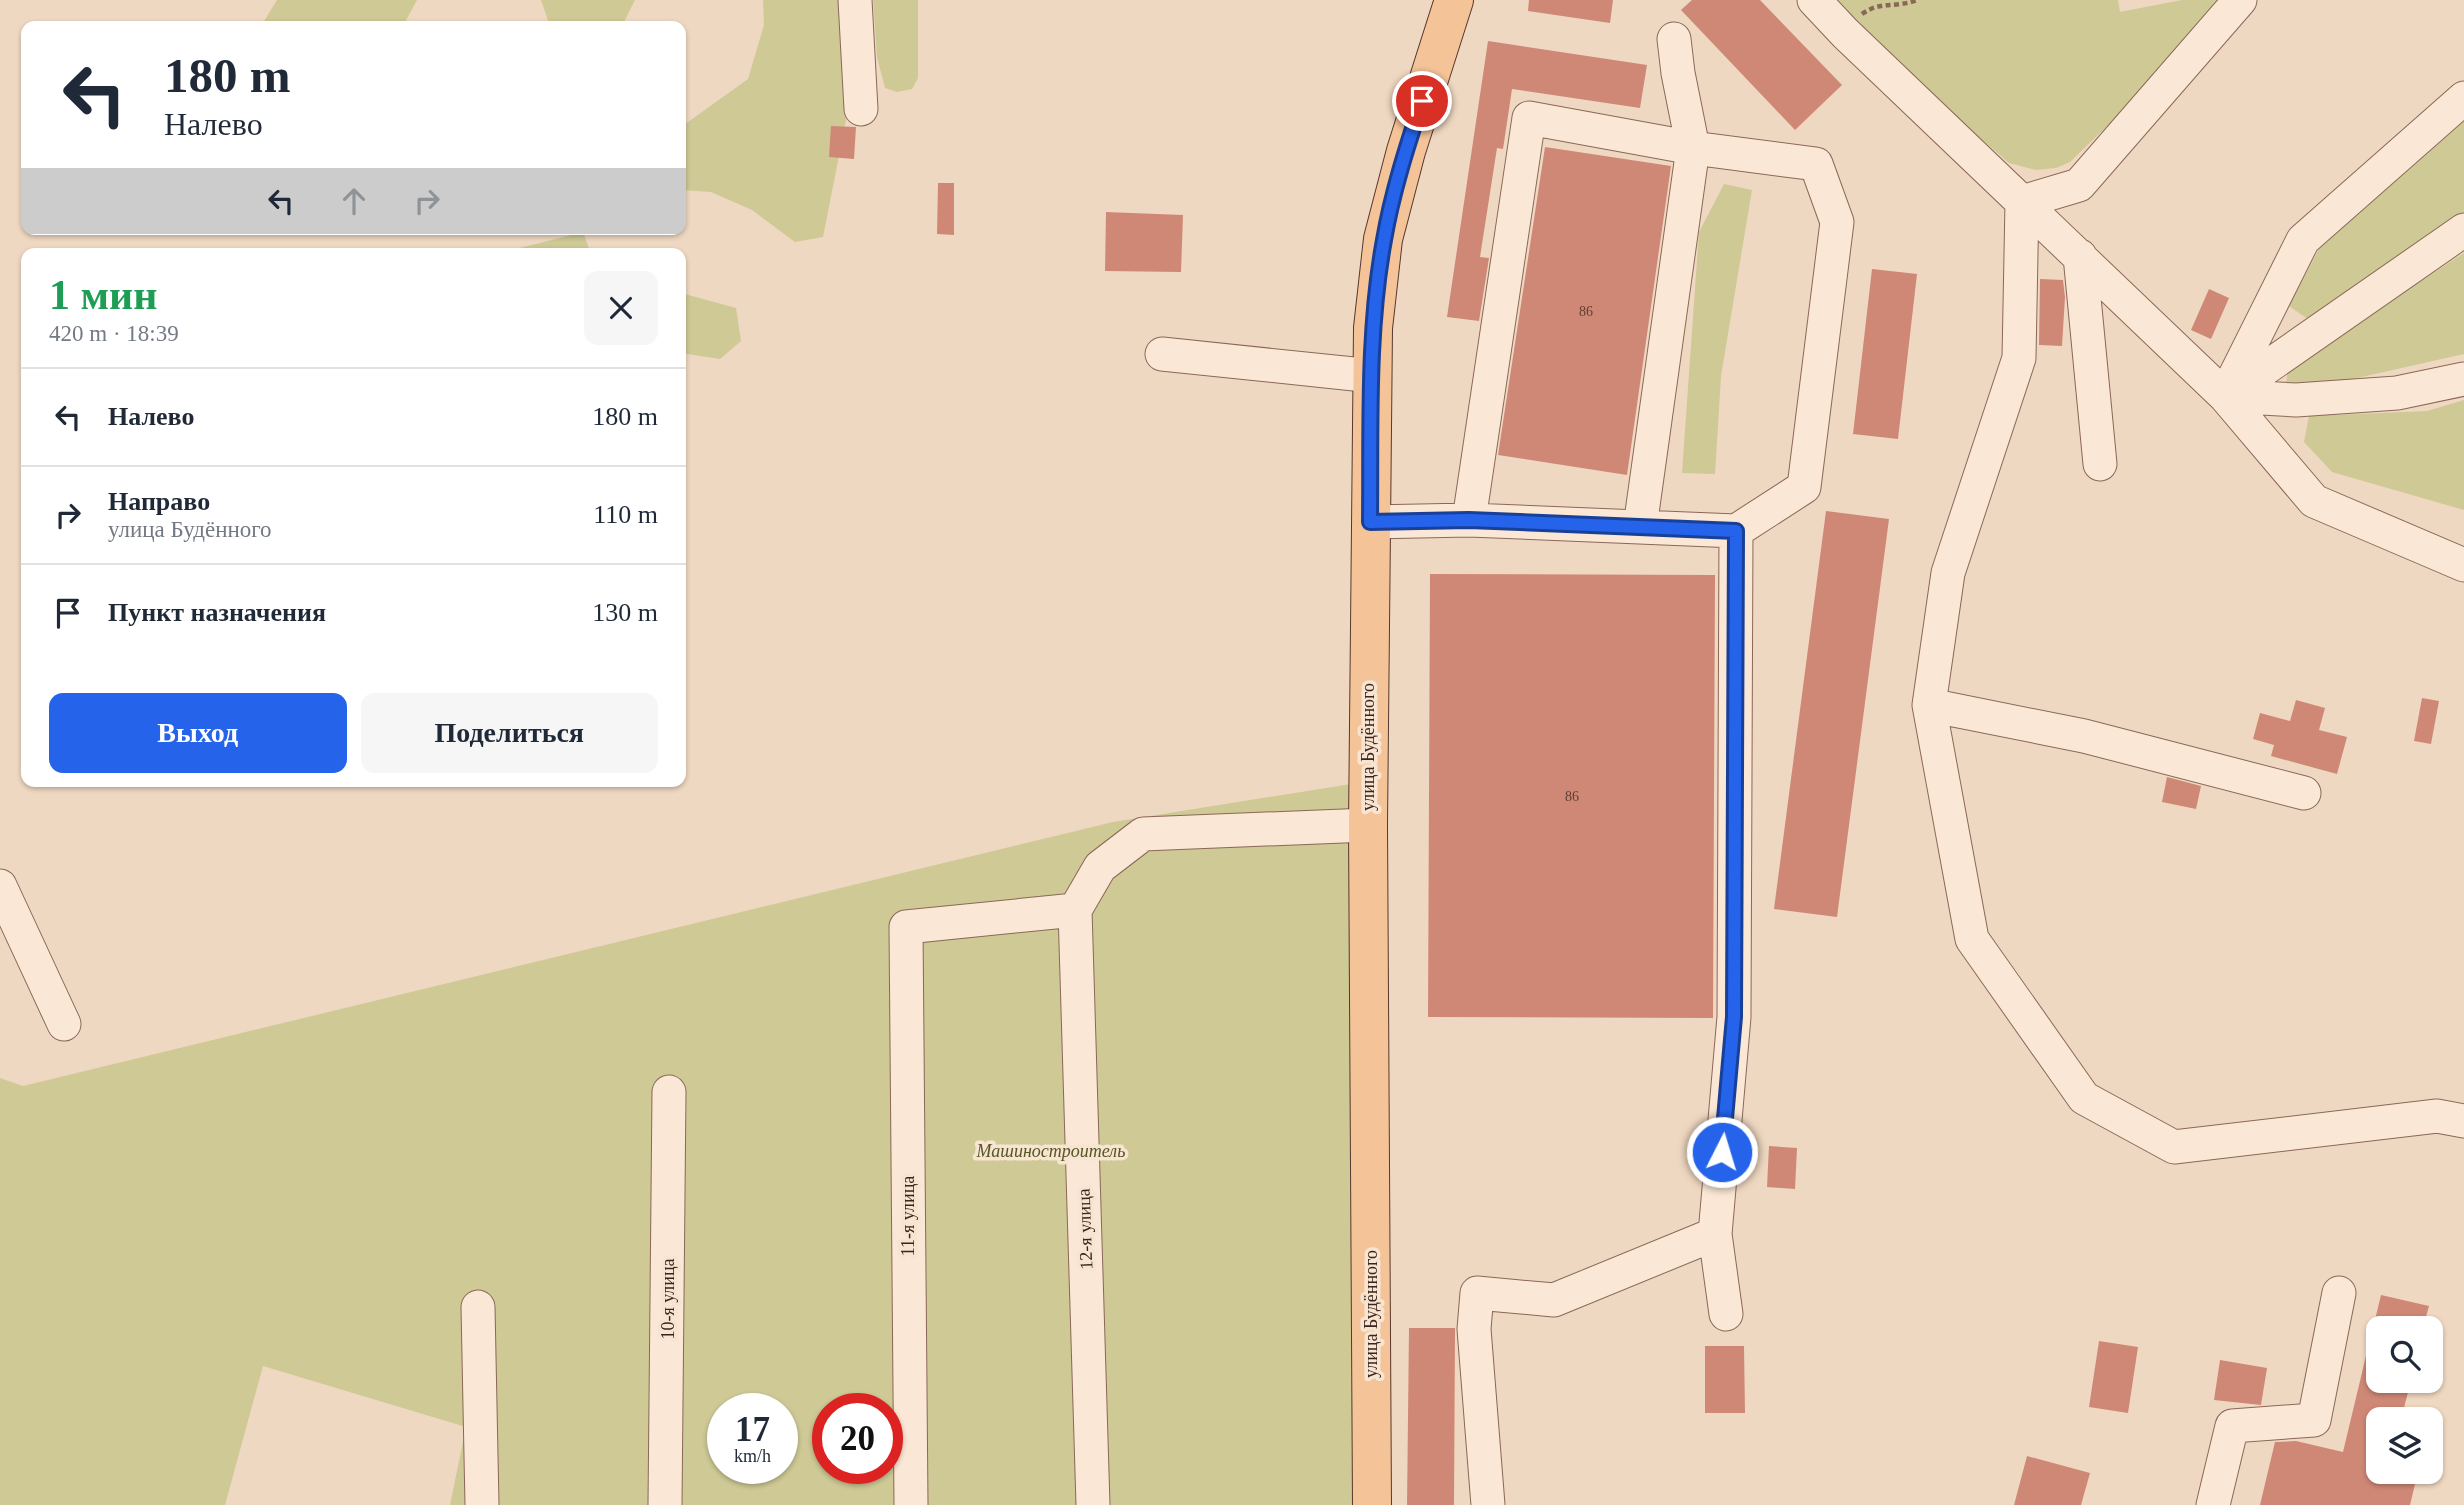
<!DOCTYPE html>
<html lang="ru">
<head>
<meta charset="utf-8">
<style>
	:root { --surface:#fff; --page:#f6f6f7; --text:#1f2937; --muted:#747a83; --line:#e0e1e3; --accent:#2563eb }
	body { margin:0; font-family:"Times New Roman",serif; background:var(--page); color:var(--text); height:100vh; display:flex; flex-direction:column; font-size:26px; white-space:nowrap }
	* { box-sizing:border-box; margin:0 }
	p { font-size:23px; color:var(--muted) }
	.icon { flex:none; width:38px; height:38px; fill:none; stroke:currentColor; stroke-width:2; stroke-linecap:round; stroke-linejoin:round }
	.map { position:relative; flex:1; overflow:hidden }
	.side { position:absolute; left:21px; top:248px; width:665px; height:539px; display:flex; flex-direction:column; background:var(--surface); border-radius:14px; box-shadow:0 2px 5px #0004 }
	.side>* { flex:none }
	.top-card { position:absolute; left:21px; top:21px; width:665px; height:214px; border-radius:14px; box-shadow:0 2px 5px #0004; background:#fff; color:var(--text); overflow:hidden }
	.buttons { position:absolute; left:2366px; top:1316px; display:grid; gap:14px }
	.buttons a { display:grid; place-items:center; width:77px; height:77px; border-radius:14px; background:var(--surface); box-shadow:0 2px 5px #0004; font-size:35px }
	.speed { position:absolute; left:707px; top:1393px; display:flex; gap:14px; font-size:35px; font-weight:700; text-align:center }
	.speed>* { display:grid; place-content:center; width:91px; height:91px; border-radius:50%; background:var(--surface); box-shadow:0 2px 5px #0004; line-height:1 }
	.speed small { font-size:18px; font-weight:400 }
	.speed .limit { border:10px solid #d22; background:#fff; color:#111 }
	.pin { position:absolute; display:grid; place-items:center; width:60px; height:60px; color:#fff; margin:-30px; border:4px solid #fff; border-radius:50%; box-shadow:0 2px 7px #0007 }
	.me { position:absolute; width:77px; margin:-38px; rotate:5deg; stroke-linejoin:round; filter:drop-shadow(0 0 5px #0008) }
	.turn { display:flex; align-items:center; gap:24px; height:147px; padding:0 28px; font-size:32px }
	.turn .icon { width:91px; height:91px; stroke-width:2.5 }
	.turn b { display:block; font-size:49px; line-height:60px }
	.lanes { display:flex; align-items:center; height:66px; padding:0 28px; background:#0003; justify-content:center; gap:35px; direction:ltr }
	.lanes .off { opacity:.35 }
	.round { display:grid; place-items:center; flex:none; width:74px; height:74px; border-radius:14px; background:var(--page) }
	.head { display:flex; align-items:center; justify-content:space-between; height:119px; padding:0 28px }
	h1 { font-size:42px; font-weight:600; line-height:52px; color:#1e9e55 }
	.cta { display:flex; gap:14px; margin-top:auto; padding:14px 28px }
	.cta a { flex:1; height:80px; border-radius:14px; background:var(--accent); color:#fff; font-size:28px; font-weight:600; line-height:80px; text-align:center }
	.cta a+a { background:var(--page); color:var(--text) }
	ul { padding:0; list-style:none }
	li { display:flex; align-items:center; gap:21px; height:98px; padding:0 28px; border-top:2px solid var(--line) }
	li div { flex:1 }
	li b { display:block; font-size:26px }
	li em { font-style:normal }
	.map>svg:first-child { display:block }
	.green { fill:#cec995; fill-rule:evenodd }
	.building { fill:#cf8876 }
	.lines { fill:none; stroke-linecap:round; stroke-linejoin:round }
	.minor-casing { stroke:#8a6858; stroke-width:35 }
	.major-casing { stroke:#57382d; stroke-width:40 }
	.path { stroke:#8a6858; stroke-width:4.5; stroke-dasharray:5 3.5; stroke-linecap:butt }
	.minor { stroke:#fae7d5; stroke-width:33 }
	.major { stroke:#f4c498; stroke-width:38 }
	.route-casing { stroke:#184099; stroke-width:18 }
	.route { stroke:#2563eb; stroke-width:12 }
	.labels { text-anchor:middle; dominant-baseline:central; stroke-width:7; stroke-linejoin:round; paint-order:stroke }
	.number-label { font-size:14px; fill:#5e3e33 }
	.street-label { font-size:18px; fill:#39251d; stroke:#f7e4d1 }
	.park-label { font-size:18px; font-style:italic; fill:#545623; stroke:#f7e4d1 }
</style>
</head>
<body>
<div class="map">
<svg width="2464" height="1505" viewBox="0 0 2464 1505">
	<rect width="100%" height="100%" fill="#efd8c1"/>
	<path class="green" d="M277,0H417L403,26H261Z
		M541,0H635L622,26H550Z
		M763,0H840L849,105L823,237L795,242L752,210L711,192L681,190V127L748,79L764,25Z
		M873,0H918V78L912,89L897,92L885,88L877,57Z
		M1827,0H2118L2120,12L2182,0H2223L2131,103L2070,162L2056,168L2036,170L2009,163L1907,75Z
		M2464,118V213L2312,322L2289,306L2319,249Z
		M1724,184L1752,190L1721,376L1715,474L1682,473L1699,232Z
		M583,232L591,254H501L504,252Z
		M2464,253V354L2326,385L2286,386L2288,367Z
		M681,293L736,308L741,341L720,359L681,353Z
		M2464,400V510L2332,472L2304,442L2309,416L2427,411Z
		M1351,784L1364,1505H450L466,1427L263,1366L225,1505H0V1078L23,1086L1113,822ZM723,1409H782V1468H723ZM828,1409H887V1468H828Z"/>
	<path class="building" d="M1529,0H1613L1610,23L1528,11Z
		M1692,0H1760L1842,85L1795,130L1681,10Z
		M1488,41L1647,65L1640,108L1512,89L1503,149L1497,148L1480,257L1489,258L1479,321L1447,317Z
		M831,126L856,127L854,159L829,157Z
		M1545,147L1671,166L1627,475L1498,455Z
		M938,183H954V235L937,234Z
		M1106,212L1183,215L1181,272L1105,271Z
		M1872,269L1917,274L1898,439L1853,434Z
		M2040,279L2063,280L2065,297L2062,346L2039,345Z
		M2209,289L2229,298L2211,339L2191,330Z
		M1826,511L1889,519L1837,917L1774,909Z
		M1430,574L1715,575L1713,1018L1428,1017Z
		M2422,698L2439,701L2431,744L2414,741Z
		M2296,700L2325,708L2319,730L2347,737L2337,774L2271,756L2274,745L2253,739L2260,713L2290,721Z
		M2167,777L2201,786L2196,809L2162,802Z
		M1769,1146L1797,1148L1795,1189L1767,1187Z
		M2381,1295L2429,1306L2423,1328H2373Z
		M1409,1328H1455L1454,1505H1407Z
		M2371,1335L2378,1336V1381H2411L2401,1419H2378V1472L2416,1480L2410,1505H2260L2275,1442L2296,1441L2343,1452Z
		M2099,1341L2138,1347L2128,1413L2089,1407Z
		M1705,1346H1744L1745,1413H1705Z
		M2220,1360L2267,1368L2261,1405L2214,1400Z
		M2027,1456L2090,1473L2081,1505H2014Z"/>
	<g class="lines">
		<g class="minor-casing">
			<path id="minor" d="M855,0L861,109
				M1814,0L1845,33L2225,396L2314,501L2464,565
				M2240,0L2079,185L2022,202L2019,358L1948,573L1929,705L1972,939L2084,1098L2174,1147L2437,1116L2464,1121
				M2080,256L2100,464
				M1162,354L1373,376
				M2227,395L2464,230
				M2225,396L2303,240L2464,98
				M2225,396L2296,400L2397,393L2464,379
				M1370,522L1469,520L1736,531L1804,487L1837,222L1816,164L1693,148L1529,118L1469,520
				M1640,527L1693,148L1678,73L1674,39
				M1929,705L2084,736L2304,793
				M0,886L64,1024
				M1075,910L1093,1505
				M478,1307L482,1505
				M1726,1314L1715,1234L1734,1017L1736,531
				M665,1505L669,1092
				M911,1505L906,927L1075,910L1100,867L1143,834L1368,825
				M1488,1505L1474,1329L1477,1293L1554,1300L1715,1234
				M2213,1505L2232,1426L2314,1420L2339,1293"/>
		</g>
		<g class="major-casing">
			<path id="major" d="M1372,1505L1368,825L1373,328L1383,239L1406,151L1454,0"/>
		</g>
		<path class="path" d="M1862,14C1882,0 1893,9 1917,0"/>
		<use href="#minor" class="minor"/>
		<use href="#major" class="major"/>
	</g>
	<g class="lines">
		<g class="route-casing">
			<path id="route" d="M1422,101C1407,146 1392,193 1384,240C1367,332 1371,429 1370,522L1469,520L1736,531L1734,1017L1722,1152"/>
		</g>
		<use href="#route" class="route"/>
	</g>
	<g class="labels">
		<g class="number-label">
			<text x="1586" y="311">86</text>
			<text x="1572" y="796">86</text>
		</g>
		<g class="street-label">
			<text transform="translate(1368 747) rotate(-90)">улица Будённого</text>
			<text transform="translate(908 1216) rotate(-90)">11-я улица</text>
			<text transform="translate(1085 1229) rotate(-92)">12-я улица</text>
			<text transform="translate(668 1299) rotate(-90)">10-я улица</text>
			<text transform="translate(1371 1314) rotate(-90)">улица Будённого</text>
		</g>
		<g class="park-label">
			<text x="1051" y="1151">Машиностроитель</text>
		</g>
	</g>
</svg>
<div class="buttons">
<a><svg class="icon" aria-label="search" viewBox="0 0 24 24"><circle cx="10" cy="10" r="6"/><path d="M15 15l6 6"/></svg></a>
<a><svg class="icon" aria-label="layers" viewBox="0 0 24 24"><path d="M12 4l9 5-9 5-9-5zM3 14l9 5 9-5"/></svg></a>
</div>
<div class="speed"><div>17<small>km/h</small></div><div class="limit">20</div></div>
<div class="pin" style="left:1422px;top:101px;background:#d93025"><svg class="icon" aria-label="arrive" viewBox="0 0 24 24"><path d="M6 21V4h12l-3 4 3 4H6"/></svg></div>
<svg class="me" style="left:1722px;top:1152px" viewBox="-20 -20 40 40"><circle r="17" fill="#2563eb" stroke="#fff" stroke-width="3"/><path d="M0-11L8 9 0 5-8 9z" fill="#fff"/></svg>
<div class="top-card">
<div class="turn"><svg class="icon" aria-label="left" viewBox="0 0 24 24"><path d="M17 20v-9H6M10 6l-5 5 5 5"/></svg><div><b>180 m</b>Налево</div></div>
<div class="lanes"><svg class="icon" aria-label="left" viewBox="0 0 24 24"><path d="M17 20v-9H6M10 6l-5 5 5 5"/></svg><svg class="icon off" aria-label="ahead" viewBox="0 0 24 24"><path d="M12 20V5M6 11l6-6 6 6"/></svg><svg class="icon off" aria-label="right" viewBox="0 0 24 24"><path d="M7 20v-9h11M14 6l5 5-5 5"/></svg></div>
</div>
<section class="side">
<div class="head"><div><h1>1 мин</h1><p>420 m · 18:39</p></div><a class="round"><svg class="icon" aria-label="close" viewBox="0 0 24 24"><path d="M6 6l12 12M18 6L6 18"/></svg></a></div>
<ul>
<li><svg class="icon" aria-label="left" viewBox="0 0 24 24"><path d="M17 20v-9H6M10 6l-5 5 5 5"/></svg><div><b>Налево</b></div><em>180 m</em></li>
<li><svg class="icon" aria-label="right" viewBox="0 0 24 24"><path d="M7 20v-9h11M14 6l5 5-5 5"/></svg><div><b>Направо</b><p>улица Будённого</p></div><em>110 m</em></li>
<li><svg class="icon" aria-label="arrive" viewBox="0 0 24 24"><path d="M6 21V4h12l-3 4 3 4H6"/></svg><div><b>Пункт назначения</b></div><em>130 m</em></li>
</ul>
<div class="cta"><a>Выход</a><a>Поделиться</a></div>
</section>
</div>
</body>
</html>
